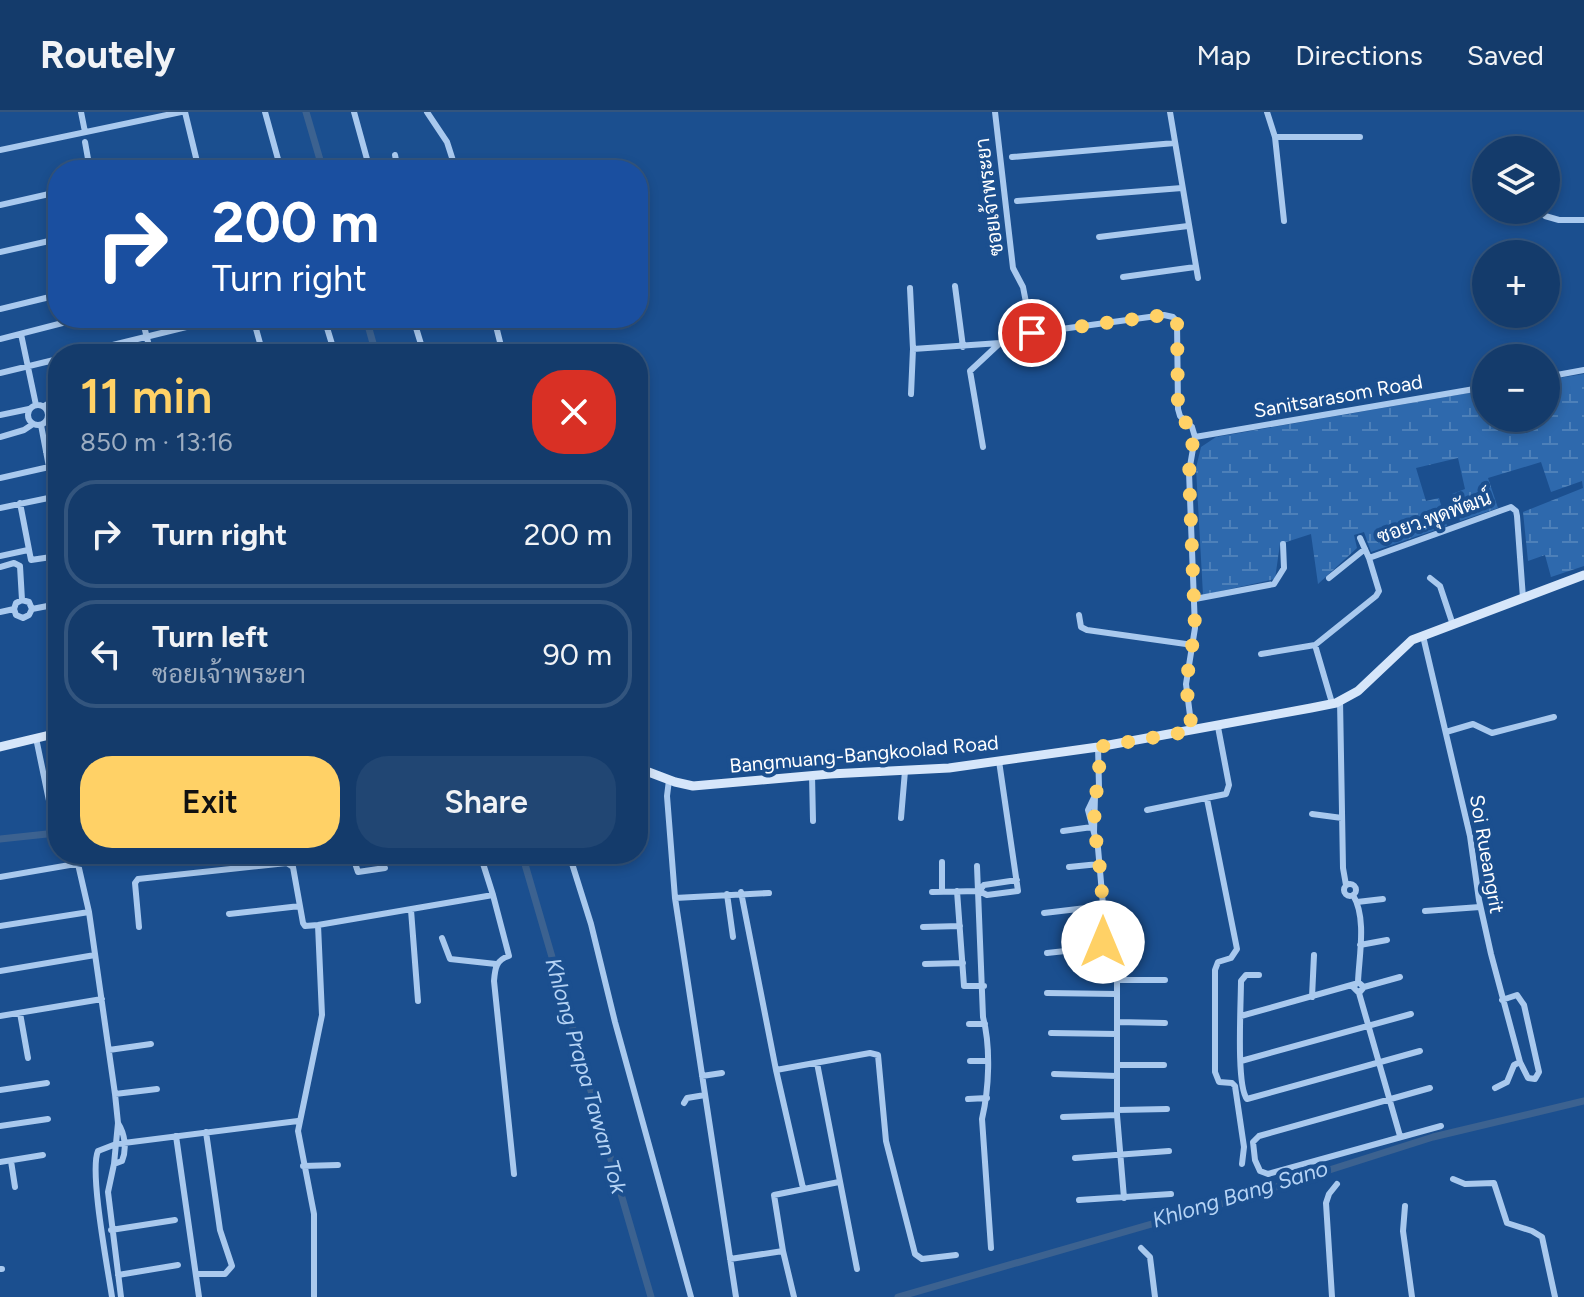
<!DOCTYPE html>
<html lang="en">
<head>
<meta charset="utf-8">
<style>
	:root { --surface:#143b6b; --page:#214673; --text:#f1f3f6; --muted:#9dadc1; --line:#33557e; --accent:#ffd166 }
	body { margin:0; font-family:Figtree,Sarabun,sans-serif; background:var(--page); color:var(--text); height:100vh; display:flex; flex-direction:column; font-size:30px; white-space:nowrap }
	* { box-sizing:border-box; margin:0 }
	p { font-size:26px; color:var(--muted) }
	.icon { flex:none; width:44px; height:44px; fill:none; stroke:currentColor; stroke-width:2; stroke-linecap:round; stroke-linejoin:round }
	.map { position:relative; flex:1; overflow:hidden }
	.side { position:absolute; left:48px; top:232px; width:600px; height:520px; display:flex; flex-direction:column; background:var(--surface); border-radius:32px; box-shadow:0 4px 12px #0003,0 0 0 2px var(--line) }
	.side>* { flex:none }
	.hud { position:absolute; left:48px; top:48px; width:600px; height:168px; border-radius:32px; box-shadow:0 4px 12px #0003,0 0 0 2px var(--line); background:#1a4fa0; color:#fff; overflow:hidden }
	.tools { position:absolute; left:1472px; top:24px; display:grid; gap:16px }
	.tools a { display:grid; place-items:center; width:88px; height:88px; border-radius:50%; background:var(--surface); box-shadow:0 4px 12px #0003,0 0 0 2px var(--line); font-size:40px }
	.pin { position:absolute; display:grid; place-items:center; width:68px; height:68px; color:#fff; margin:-34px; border:4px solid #fff; border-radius:50%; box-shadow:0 2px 8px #0007 }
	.me { position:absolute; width:88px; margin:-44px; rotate:0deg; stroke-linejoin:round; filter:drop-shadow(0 0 6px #0008) }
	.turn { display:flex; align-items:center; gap:28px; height:168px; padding:0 32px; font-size:36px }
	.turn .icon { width:104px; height:104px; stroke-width:2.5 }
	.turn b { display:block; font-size:56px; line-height:68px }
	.round { display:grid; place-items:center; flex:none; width:84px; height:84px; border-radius:32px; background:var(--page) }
	.overview { display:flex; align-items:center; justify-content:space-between; height:136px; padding:0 32px }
	h1 { font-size:48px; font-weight:600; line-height:60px; color:var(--accent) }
	.button { display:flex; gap:16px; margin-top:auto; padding:16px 32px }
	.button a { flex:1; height:92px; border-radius:32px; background:var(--accent); color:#111; font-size:32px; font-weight:600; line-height:92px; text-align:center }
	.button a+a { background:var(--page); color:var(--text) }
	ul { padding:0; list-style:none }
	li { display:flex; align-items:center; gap:24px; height:108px; margin:0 16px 12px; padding:0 16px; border:4px solid var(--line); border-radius:32px }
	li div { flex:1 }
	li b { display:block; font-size:30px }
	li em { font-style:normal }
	header { display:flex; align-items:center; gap:48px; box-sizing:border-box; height:112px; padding:0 40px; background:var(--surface); border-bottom:2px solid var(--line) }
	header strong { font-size:38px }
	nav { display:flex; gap:44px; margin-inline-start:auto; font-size:28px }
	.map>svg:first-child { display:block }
	.wetland { fill:url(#wetland-marsh) }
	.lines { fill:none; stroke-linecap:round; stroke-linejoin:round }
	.canal { stroke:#3c6290; stroke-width:7 }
	.street { stroke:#a9c9ee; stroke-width:6 }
	.secondary { stroke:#d6e6fa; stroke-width:9 }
	.route { stroke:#ffd166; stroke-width:14; stroke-dasharray:0 25.2 }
	.labels { text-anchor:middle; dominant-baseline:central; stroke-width:8; stroke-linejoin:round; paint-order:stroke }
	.street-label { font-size:20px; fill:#fff; stroke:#1b4f8f }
	.water-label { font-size:22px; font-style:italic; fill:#b5d3f5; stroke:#1b4f8f }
</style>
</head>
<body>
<header>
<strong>Routely</strong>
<nav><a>Map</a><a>Directions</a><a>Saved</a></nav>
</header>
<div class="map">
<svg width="1584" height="1185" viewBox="0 0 1584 1185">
	<defs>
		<pattern id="wetland-marsh" width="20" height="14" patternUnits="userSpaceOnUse" patternTransform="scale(2)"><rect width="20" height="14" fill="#2e69ad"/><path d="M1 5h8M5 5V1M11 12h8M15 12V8" fill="none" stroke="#4d80b9"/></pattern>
	</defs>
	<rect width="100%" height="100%" fill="#1b4f8f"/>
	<path class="wetland" d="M1584,262V454L1551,465L1545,443L1528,449L1523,400L1583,376L1582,369L1551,380L1541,350L1488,366L1498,396L1460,409L1452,382L1465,377L1458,346L1416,356L1426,389L1439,386L1447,414L1371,440L1364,420L1354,423L1357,436L1318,472L1311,422L1280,432L1275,467L1203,483L1196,356L1201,335L1216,325L1486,278V306H1546V268Z"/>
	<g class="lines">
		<path class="canal" d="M306,0L323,58
			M366,206L376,242
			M0,727L47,722
			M522,742L651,1185
			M898,1185L1235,1088L1433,1025L1584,989"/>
		<path class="street" d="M81,0L85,20
			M185,0L199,58
			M265,0L281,58
			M354,0L370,58
			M427,0L447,30L456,58
			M995,0L1013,156L1023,175L1032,221L1164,203L1173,205L1177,209L1178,297L1180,304L1192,315L1195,325L1189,360L1195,516L1186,572L1192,619
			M1170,0L1198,166
			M1267,0L1275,25L1284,109
			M1275,25H1360
			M85,30L90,58
			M0,38L181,0
			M395,43L398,58
			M1012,45L1175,31
			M156,58L196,49
			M1017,89L1182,76
			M0,93L58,80
			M1545,104L1559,108H1584
			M1099,125L1188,114
			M0,140L58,127
			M1123,165L1195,155
			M955,174L963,235
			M910,176L913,237L1000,231L1032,221
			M0,197L58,183
			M142,206L151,242
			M253,206L263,242
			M324,206L335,242
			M413,206L424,242
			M494,206L503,242
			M21,222L36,293
			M0,227L82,206
			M76,242L223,206
			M218,242L251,235
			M0,261L58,247
			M1546,265L1584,258
			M911,282L913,237
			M28 303a10 10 0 1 1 20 0a10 10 0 1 1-20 0Z
			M44,294L58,286
			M0,303L29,297
			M0,325L24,318L33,312
			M1195,325L1486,275
			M983,335L970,259L1000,231
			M46,340L58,337
			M0,366L49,355L41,313
			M20,391L31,448L58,444
			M0,396L58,384
			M0,444L28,438
			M1369,446L1511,395L1516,399L1517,404L1523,486
			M0,455L14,451L20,454L22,488
			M1329,466L1365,437
			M1430,466L1440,474L1453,513
			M1195,487L1274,472L1284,456L1283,432
			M32,497L29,490L22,488L16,491L14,497L16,503L23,506L29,503L32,497L58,492
			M0,500L14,497
			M1079,503L1081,515L1087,518L1193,533
			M1423,524L1470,724L1479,788L1491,842L1520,950L1528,966L1535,967L1539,960L1524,893L1517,883L1502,888
			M1261,542L1315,533
			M1340,588L1343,756L1346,773
			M1332,591L1315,533L1376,484L1379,479L1369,446L1360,426
			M1446,620L1473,612L1492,621L1554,605
			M36,626L53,708
			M1098,635L1099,675L1088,698L1098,736L1106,827
			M999,649C1005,692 1012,736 1018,779L987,783L979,779L984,773L1017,768
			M812,663L813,709
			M669,668L667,684L675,786L736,1185
			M1207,687L1237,837L1231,846L1218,850L1215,858V960L1219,970L1232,971L1235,974L1244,1035L1242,1052
			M1147,698L1226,682L1229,673L1218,615
			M1312,702L1342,706
			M901,706L905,659
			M1063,719L1092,715
			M1094,720L1095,684
			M352,742L358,760L385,756
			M569,742L591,812L615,910L691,1185
			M107,746L135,742
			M78,752L89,800L115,982L118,1011L114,1052L108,1080L121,1185
			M977,754L983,905C991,936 989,977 982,1007L991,1136
			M1069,755L1099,752
			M0,765L93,749L107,746L106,742
			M1344 778a6 6 0 1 1 12 0a6 6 0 1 1-12 0Z
			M957,779L964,874H984
			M741,780L776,958L803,1076
			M932,780L979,779
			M942,780V750
			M727,782L733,825
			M493,783L509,844C496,848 495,856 494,869L514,1062
			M1353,783C1367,806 1359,844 1358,870
			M675,786L769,781
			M1357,790L1383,787
			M411,798L418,889
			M1425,799L1480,795
			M1044,801L1103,794
			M229,802L300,794
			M0,814L89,800
			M139,815L135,771L138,767L287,751L293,755L303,811L305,814L318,813L493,783L480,742
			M923,815L960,814
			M442,826L450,847L496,852
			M1102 833a7 7 0 1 1 14 0a7 7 0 1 1-14 0Z
			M1360,833L1387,828
			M1113,839L1117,868V1003L1124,1086
			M1047,841L1102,835
			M925,852L963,851
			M0,859L95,843
			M1259,863H1246L1241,869C1241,891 1236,974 1247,987L1420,939
			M1117,868H1165
			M1364,875L1358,870L1353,875L1359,881L1364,875L1400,865
			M1047,881L1117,882
			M1359,881L1400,1024
			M1312,885L1314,843
			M20,901L28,946
			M0,904L102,887
			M1241,904L1355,872
			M1117,910L1165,911
			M969,912H985
			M1051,921L1117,922
			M109,938L151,932
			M970,949H987
			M1241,949L1411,902
			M817,951L857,1157
			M1117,953H1164
			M776,958L870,941L878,943L886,1029L915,1142L922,1147L956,1143
			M1054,962L1117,964
			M702,964L722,961
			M1430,976L1259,1024L1253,1030L1255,1048L1260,1059L1268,1062L1441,1014
			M1495,976L1507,970L1514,953L1520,950
			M0,978L47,971
			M115,982L157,977
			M968,987L987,986
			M684,991L687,986L705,983
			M1117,998L1167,997
			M1063,1005L1117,1003
			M0,1014L48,1007
			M176,1024L199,1185
			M1075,1046L1169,1039
			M11,1049L15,1075
			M0,1050L43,1043
			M114,1052L122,1049C127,1037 125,1022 118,1011
			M303,1054L338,1053
			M1453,1067L1465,1072L1494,1071L1507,1111L1532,1119L1542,1125L1555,1185
			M1079,1088L1171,1082
			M1405,1094L1403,1119L1412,1185
			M111,1118L175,1108
			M1141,1136L1150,1145L1155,1185
			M783,1139L774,1083L839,1070
			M730,1147L783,1139L794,1185
			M0,1157H2
			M196,1162H225L232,1154L220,1118L206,1020
			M118,1163L178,1153
			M112,1185C108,1158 89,1059 98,1039L116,1032L298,1009
			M314,1185V1102L298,1019L322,903L318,813
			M1332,1185L1326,1091L1329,1082L1337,1072"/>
		<path class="secondary" d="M0,635L58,621
			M638,656L675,670L693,674L830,662L949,656L1098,635L1311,596L1336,591L1358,579L1412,528L1584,463"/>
	</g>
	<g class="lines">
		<path class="route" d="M1032,221L1164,203L1173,205L1177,209L1178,297L1180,304L1194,320L1189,360L1195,516L1186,572L1192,619L1098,635L1100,669L1095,684L1094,720L1098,736L1105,817L1106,827L1103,830"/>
	</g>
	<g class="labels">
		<g class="street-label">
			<text transform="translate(989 85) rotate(-97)">ซอยเจ้าพระยา</text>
			<text transform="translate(1338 284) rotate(-10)">Sanitsarasom Road</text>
			<text transform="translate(1434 405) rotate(-20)">ซอยว.พุดพัฒน์</text>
			<text transform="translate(864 642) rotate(-5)">Bangmuang-Bangkoolad Road</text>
			<text transform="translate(1487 742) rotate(80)">Soi Rueangrit</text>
		</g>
		<g class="water-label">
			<text transform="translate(586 964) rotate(74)">Khlong Prapa Tawan Tok</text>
			<text transform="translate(1240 1082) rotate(-17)">Khlong Bang Sano</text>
		</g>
	</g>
</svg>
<div class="tools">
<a><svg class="icon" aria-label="layers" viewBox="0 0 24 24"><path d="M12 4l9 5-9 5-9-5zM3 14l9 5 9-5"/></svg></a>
<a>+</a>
<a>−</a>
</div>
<div class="pin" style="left:1032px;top:221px;background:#d93025"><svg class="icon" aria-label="arrive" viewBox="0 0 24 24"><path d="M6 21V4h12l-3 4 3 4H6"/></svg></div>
<svg class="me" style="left:1103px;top:830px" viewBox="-20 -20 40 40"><circle r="19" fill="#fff"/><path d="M0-13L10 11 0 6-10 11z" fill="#ffd166"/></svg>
<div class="hud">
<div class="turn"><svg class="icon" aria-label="right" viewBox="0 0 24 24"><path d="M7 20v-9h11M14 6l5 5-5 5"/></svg><div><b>200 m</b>Turn right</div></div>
</div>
<section class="side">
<div class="overview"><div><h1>11 min</h1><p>850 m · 13:16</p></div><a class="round" style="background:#d93025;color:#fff"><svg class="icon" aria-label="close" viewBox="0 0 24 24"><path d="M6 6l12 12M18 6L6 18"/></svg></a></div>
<ul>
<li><svg class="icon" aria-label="right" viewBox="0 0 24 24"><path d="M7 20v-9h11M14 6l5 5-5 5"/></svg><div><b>Turn right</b></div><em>200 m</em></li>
<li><svg class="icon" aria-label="left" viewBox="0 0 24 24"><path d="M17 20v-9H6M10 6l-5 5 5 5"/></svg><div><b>Turn left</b><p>ซอยเจ้าพระยา</p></div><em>90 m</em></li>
</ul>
<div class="button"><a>Exit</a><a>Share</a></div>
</section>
</div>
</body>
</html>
